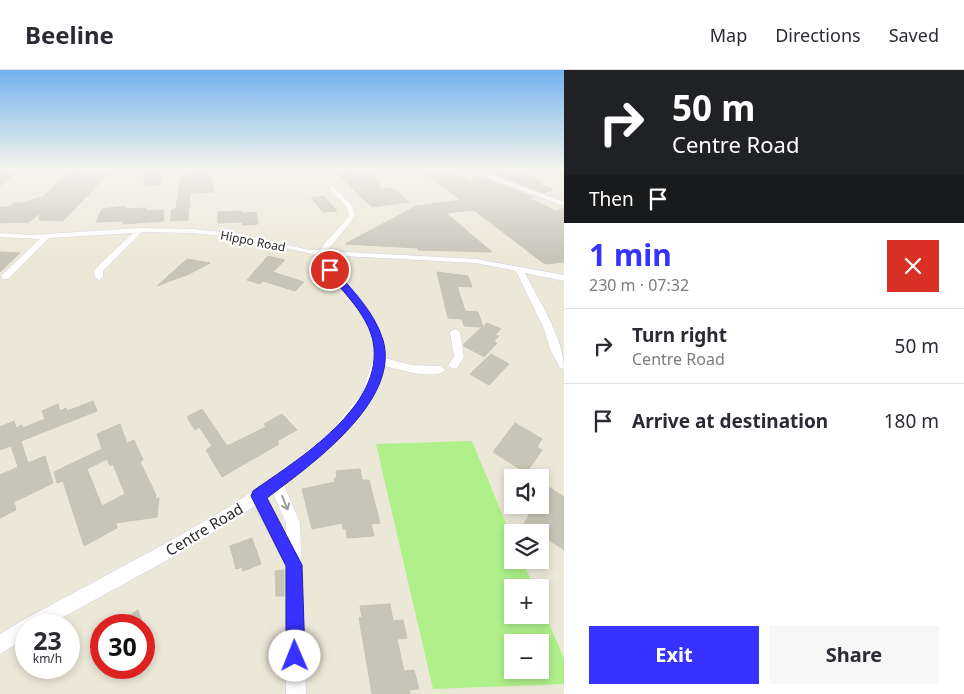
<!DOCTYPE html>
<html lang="en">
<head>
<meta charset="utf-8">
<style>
	:root { --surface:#fff; --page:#f7f7f7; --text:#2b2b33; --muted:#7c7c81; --line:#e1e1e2; --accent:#3732ff }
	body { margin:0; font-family:"Noto Sans",sans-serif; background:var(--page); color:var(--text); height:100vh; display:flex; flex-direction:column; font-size:19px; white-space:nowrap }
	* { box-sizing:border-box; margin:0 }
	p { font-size:16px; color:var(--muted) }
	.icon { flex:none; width:28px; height:28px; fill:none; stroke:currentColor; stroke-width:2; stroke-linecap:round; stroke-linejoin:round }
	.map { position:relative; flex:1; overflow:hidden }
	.side { display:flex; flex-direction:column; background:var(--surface); width:400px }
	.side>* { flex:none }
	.hud { background:#202124; color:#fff; overflow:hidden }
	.fabs { position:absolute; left:504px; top:399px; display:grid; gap:10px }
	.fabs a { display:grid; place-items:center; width:45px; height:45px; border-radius:0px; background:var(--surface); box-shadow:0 2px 8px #0003; font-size:25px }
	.speed { position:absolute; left:15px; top:544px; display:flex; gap:10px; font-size:25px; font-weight:700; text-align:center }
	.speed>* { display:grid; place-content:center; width:65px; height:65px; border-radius:50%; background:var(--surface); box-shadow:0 2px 8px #0003; line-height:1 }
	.speed small { font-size:12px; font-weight:400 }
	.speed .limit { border:8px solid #d22; background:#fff; color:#111 }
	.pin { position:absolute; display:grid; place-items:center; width:42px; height:42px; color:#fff; margin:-21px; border:2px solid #fff; border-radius:50%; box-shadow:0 1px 5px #0007 }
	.me { position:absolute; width:55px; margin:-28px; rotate:359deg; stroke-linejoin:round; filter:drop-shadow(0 0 4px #0008) }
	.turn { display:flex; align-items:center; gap:18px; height:105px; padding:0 25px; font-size:22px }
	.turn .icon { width:65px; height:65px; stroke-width:2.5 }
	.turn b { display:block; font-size:35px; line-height:42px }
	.then { display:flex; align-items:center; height:48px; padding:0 25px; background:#0003; gap:10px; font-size:19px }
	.round { display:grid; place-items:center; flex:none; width:52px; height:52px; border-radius:0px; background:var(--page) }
	.overview { display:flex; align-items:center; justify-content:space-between; height:85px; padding:0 25px }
	h1 { font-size:30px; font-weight:700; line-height:38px; color:var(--accent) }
	.cta { display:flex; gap:10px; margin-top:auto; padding:10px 25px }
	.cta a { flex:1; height:58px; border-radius:0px; background:var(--accent); color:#fff; font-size:20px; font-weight:700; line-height:58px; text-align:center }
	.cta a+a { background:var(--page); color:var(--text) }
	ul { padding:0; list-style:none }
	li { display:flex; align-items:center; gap:15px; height:75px; padding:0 25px; border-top:1px solid var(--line) }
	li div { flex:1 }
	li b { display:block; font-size:19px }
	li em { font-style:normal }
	header { display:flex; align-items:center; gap:30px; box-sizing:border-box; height:70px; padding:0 25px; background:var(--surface); border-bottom:1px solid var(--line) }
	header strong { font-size:24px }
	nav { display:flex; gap:28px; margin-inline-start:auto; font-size:18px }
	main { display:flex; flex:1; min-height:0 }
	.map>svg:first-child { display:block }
	.pitch { fill:#aff08a; fill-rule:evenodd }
	.building { fill:#c7c4b8; stroke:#c7c4b2; fill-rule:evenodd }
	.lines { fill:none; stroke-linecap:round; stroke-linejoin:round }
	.minor-casing { stroke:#cecde3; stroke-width:1 }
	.minor { fill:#fff; fill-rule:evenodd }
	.oneway { stroke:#9e9e9e }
	.route { fill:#3732ff; stroke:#2420a6 }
	.labels { text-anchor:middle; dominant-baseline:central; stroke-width:4.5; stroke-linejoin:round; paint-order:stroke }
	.far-street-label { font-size:12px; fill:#282828; stroke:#fff }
	.street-label { font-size:15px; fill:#282828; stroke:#fff }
</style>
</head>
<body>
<header>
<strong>Beeline</strong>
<nav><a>Map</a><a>Directions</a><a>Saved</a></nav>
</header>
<main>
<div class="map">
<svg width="564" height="624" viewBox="0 0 564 624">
	<rect width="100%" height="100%" fill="#ece8d8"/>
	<path class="pitch" d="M472,371L512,468V490H522L534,517L512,518V545H540V532L564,589V614L433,619L376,374ZM512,572H540V600H512Z"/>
	<path class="building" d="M0,99H22L0,116Z
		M148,99H159L161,114L144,116V101Z
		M185,99H209L214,122L190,123L188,150L170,151L172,140L176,138L181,105H186Z
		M332,99L362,103L369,99L382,120L392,118L409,132L372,137Z
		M420,99L466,108L470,112L475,105L533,127L528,128L556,141L564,138V192L547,194L542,192L474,140L446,143L492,182L418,180V178L345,174L416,136L461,130Z
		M480,99H505L503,105L535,106L543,115L552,120L544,123Z
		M70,101L108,104L63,151L39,150L40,143L29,152L0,153V137H8L14,133H22L44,126Z
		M324,126L337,141L323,142L311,128Z
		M126,136L125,139L147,138L145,141L163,140L164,151L123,154L124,151L96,152L102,139Z
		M241,141V143L256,142L258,154L243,155L242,152L218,153V142Z
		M0,182L20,183L0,202Z
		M268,186L285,190L273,202L304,212L295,221L263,211L260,214L247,210Z
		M187,189L210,193L189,204L157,216Z
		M437,202L468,206L472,217L457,216L465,241L478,242L483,257L487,253L501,259L495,265L499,266L494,271L497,273L484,287L464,276V274L482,257L464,256L462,249L448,248Z
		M491,284L509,294L489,315L470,304Z
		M93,331L97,341L21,371L28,393L45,386L53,413L14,432L16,440L0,448V405L18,397L11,376L0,380V357L14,351L16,358L22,355L23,358L45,349L42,341L58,334L60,341L66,338L67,341Z
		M202,339L227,376L266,357L264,354L282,344L297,360L277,371L279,374L222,407L206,380L212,376L199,357L195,360L187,347Z
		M515,353L542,369L537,377L542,380L526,403L493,382Z
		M120,354L127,373L134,370L143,390L140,392L156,425L155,429L159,428L157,447L116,453L117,458L84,476L63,411L57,413L54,402L102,379L97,364ZM107,389L110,396L113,394L125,424L102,436L87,399Z
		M360,399L362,410H369L380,453L371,454L374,466L347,468L346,459H343L342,453L312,459L302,419L335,412L334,408H337L336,401Z
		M547,416L564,427V480L524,453L535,435H540V427Z
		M252,468L261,494L243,501L242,497L236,499L230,476Z
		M284,500V526H276L275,501Z
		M390,534L393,551L403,550L407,568L397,569L404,601L414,600L419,619L409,620L410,624H372L359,548L362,547L360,536Z
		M138,540L143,555H115Z"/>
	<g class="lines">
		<g class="minor-casing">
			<path id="minor" d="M465,99H474L564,132V136Z
				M332,116L351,134L355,144L351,152L327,181L476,189L564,205V211L525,203C539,231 564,268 564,299L560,298L550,279L544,259L516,201L476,193L324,185L326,191C351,218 386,248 384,288L412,295L440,296L445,300C436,311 395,299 382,295L371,328L340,368L284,415L300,453L306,624H286V495L255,436L182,482L49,555H26V568L0,584V564L25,549L170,471L229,437L285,399L331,361L362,323L374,287L373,272L363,246L348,225L319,194L317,185L241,168L193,163L142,162L103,201V207L99,210L95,207L94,202L97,197L133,163L49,168L8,209H2V205L40,169L0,167V163L31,165L140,158L193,159L241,164L309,180H320C328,167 342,158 349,144L346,136L329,118ZM273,423L286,453V463L266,428Z
				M455,259L460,262L464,287L457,298L453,299L448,295L454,287L450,262Z"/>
		</g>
		<use href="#minor" class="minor"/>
	</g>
	<defs><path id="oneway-shaft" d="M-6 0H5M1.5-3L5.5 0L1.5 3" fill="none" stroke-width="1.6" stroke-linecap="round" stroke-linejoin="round" transform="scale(1.25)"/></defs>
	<use class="oneway" href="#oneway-shaft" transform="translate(285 433) rotate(68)"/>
	<linearGradient id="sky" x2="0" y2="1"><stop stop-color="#72b2ee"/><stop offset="0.53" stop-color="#f6f5ed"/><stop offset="1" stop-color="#f6f5ed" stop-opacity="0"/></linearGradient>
	<rect width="564" height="187" fill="url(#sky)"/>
	<path class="route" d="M327,198H333C352,220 374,241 383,270C401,332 308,397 267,428L302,495L305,586L302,593L295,596L289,593L286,586V496L251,426L253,421C297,390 386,336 373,271C367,244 344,223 327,202Z"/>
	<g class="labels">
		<g class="far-street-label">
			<text transform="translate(253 171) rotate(11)">Hippo Road</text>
		</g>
		<g class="street-label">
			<text transform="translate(204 459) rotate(-31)">Centre Road</text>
		</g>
	</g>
</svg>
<div class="fabs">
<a><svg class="icon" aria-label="sound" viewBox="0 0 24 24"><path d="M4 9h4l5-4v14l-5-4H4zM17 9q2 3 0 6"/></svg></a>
<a><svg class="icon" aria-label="layers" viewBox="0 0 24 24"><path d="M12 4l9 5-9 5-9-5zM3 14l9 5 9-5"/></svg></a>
<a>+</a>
<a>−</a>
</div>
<div class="speed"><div>23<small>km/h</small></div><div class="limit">30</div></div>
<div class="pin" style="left:330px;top:200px;background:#d93025"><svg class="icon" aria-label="arrive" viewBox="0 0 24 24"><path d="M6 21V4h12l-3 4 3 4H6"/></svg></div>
<svg class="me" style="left:295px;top:586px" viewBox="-20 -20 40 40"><circle r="19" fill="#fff"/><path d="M0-13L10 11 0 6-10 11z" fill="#3732ff"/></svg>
</div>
<section class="side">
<div class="hud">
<div class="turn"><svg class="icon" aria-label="right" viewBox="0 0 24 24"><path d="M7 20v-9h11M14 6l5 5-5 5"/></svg><div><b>50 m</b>Centre Road</div></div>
<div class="then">Then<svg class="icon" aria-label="arrive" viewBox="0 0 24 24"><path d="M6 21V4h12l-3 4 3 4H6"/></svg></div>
</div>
<div class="overview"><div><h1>1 min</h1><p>230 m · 07:32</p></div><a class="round" style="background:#d93025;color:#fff"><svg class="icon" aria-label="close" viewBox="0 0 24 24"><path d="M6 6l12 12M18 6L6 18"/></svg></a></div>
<ul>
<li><svg class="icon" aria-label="right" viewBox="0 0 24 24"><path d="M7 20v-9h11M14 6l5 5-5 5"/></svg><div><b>Turn right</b><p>Centre Road</p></div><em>50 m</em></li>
<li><svg class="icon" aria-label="arrive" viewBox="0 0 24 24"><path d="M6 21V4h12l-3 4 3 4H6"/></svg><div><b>Arrive at destination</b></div><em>180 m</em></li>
</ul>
<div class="cta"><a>Exit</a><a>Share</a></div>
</section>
</main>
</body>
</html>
